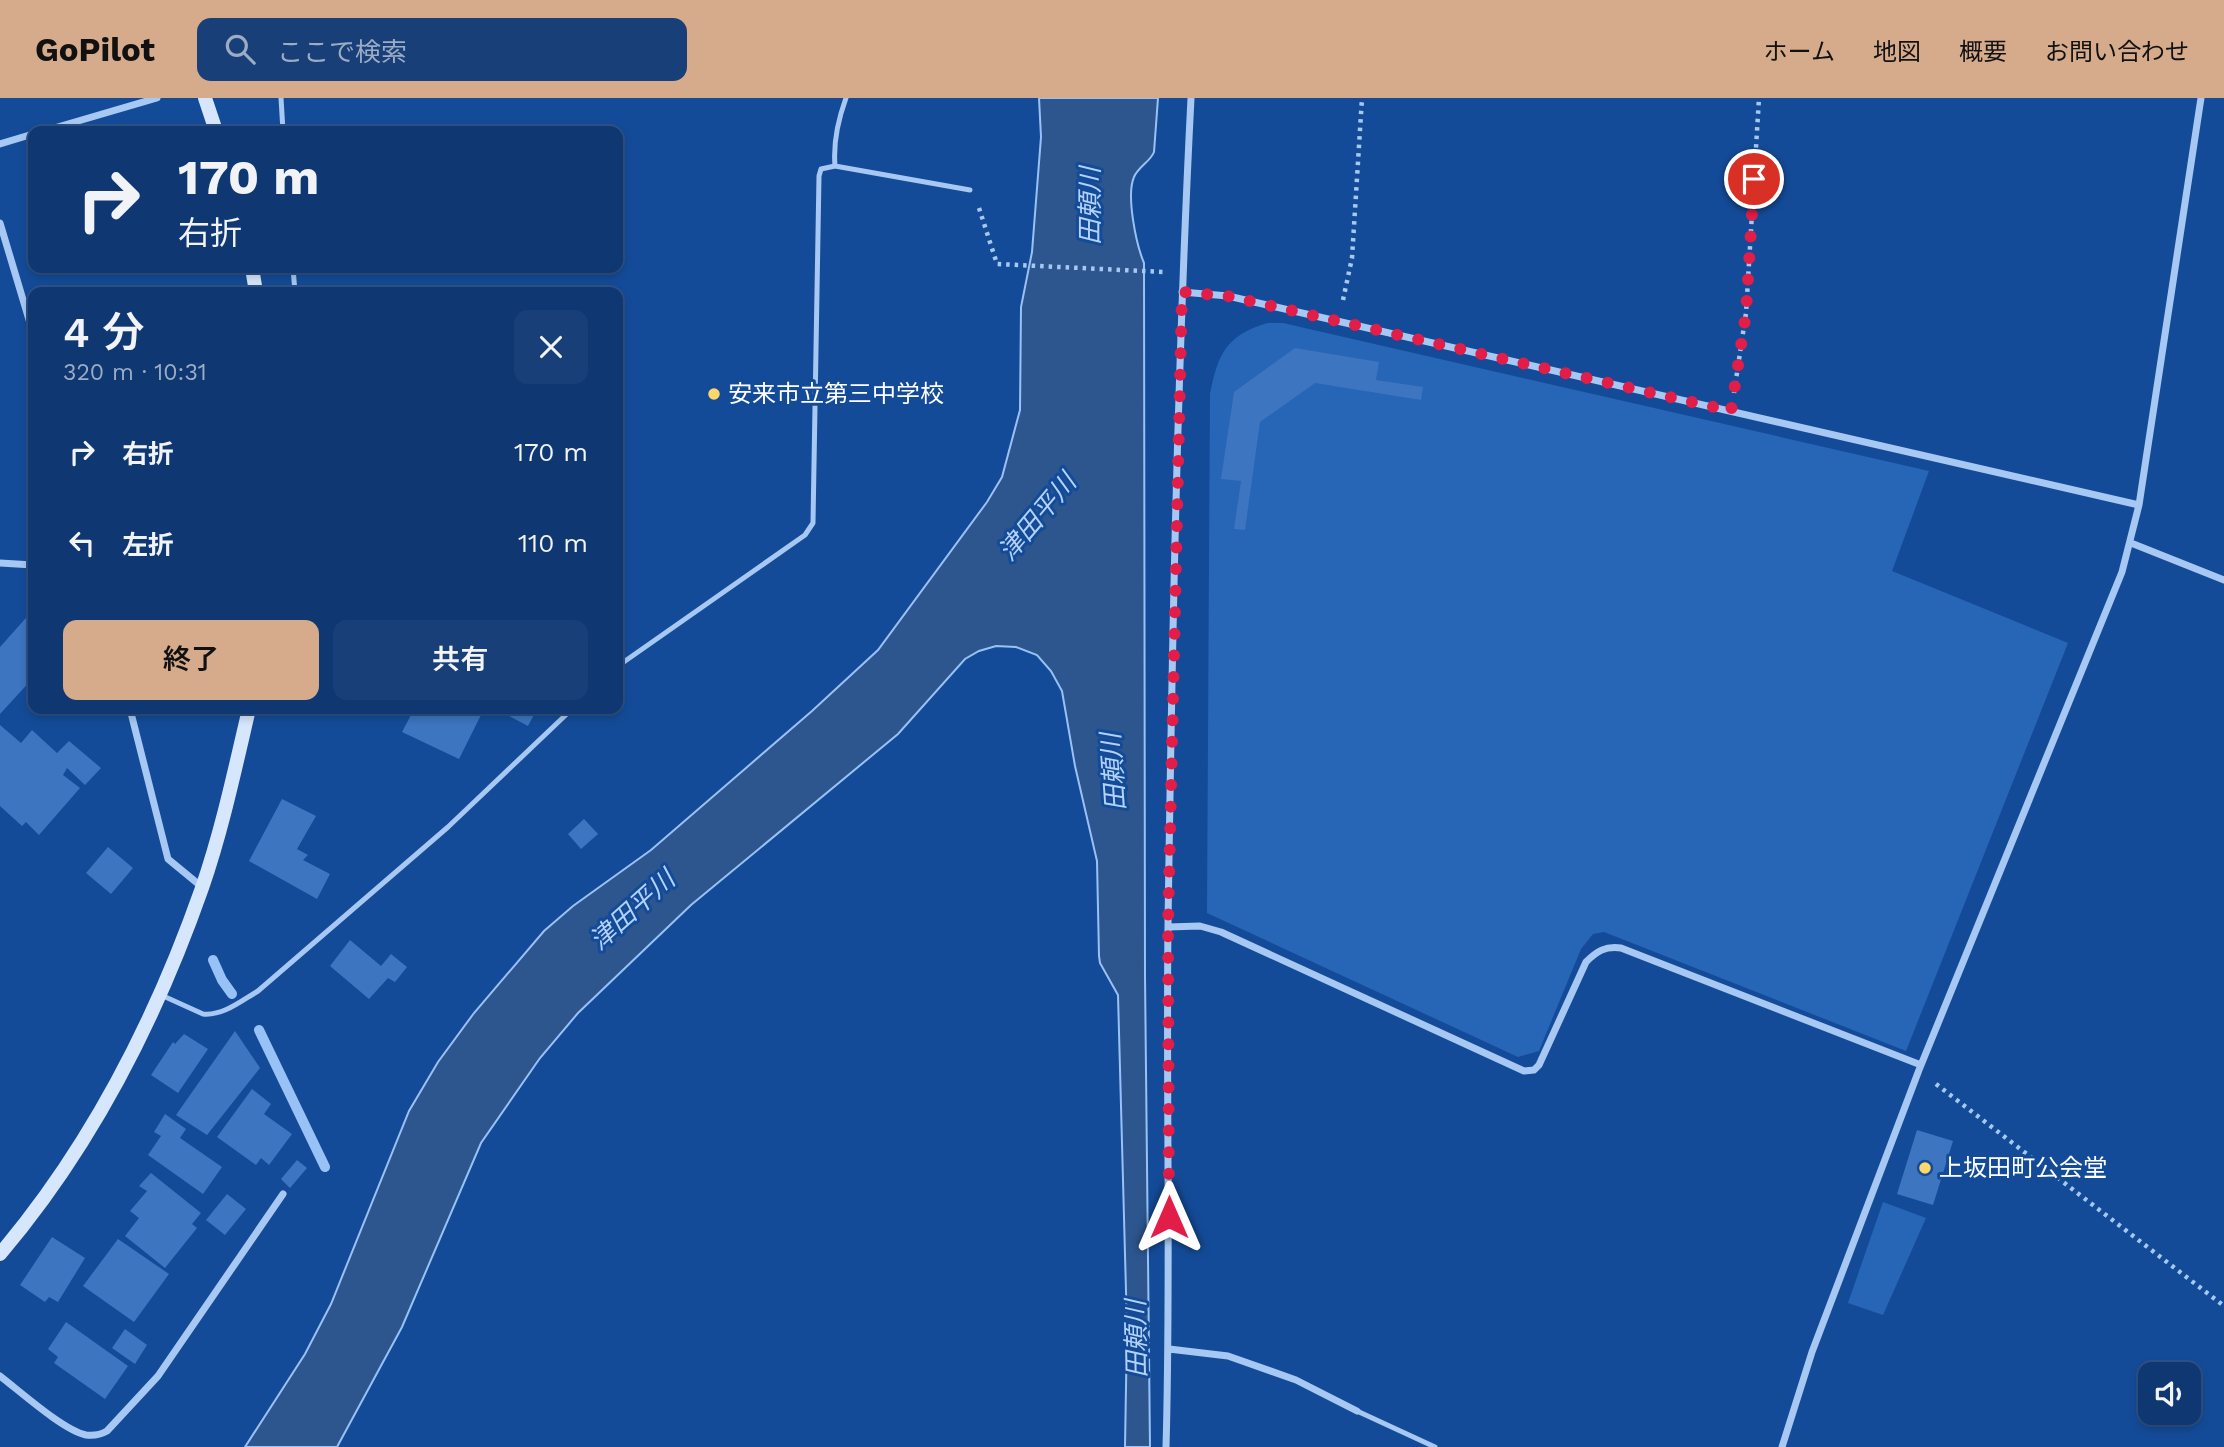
<!DOCTYPE html>
<html lang="ja">
<head>
<meta charset="utf-8">
<style>
	:root { --surface:#0f3872; --page:#183f77; --text:#f1f3f6; --muted:#9bacc4; --line:#2f5284; --accent:#d6ab8b }
	body { margin:0; font-family:"Work Sans","Noto Sans JP",sans-serif; background:var(--page); color:var(--text); height:100vh; display:flex; flex-direction:column; font-size:26px; white-space:nowrap }
	* { box-sizing:border-box; margin:0 }
	p { font-size:23px; color:var(--muted) }
	.icon { flex:none; width:38px; height:38px; fill:none; stroke:currentColor; stroke-width:2; stroke-linecap:round; stroke-linejoin:round }
	.map { position:relative; flex:1; overflow:hidden }
	.sheet { position:absolute; left:28px; top:189px; width:595px; height:427px; display:flex; flex-direction:column; background:var(--surface); border-radius:14px; box-shadow:0 4px 10px #0003,0 0 0 2px var(--line) }
	.sheet>* { flex:none }
	.guide { position:absolute; left:28px; top:28px; width:595px; height:147px; border-radius:14px; box-shadow:0 4px 10px #0003,0 0 0 2px var(--line); background:#0f3872; color:var(--text); overflow:hidden }
	.buttons { position:absolute; left:2138px; top:1264px; display:grid; gap:14px }
	.buttons a { display:grid; place-items:center; width:63px; height:63px; border-radius:14px; background:var(--surface); box-shadow:0 4px 10px #0003,0 0 0 2px var(--line); font-size:35px }
	.pin { position:absolute; display:grid; place-items:center; width:60px; height:60px; color:#fff; margin:-30px; border:4px solid #fff; border-radius:50%; box-shadow:0 2px 7px #0007 }
	.me { position:absolute; width:77px; margin:-38px; rotate:0deg; stroke-linejoin:round; filter:drop-shadow(0 0 5px #0008) }
	.turn { display:flex; align-items:center; gap:24px; height:147px; padding:0 35px; font-size:32px }
	.turn .icon { width:91px; height:91px; stroke-width:2.5 }
	.turn b { display:block; font-size:49px; line-height:60px }
	.round { display:grid; place-items:center; flex:none; width:74px; height:74px; border-radius:14px; background:var(--page) }
	.overview { display:flex; align-items:center; justify-content:space-between; height:119px; padding:0 35px }
	h1 { font-size:42px; font-weight:600; line-height:52px }
	.action { display:flex; gap:14px; margin-top:auto; padding:14px 35px }
	.action a { flex:1; height:80px; border-radius:14px; background:var(--accent); color:#111; font-size:28px; font-weight:600; line-height:80px; text-align:center }
	.action a+a { background:var(--page); color:var(--text) }
	ul { padding:0; list-style:none }
	li { display:flex; align-items:center; gap:21px; height:91px; padding:0 35px }
	li div { flex:1 }
	li b { display:block; font-size:26px }
	li em { font-style:normal }
	header { display:flex; align-items:center; gap:42px; box-sizing:border-box; height:98px; padding:0 35px; background:var(--accent); color:#111 }
	header strong { font-size:33px }
	nav { display:flex; gap:38px; margin-inline-start:auto; font-size:24px }
	.search { width:490px; height:63px; background:var(--page); display:flex; align-items:center; gap:18px; box-sizing:border-box; padding:0 24px; border-radius:14px; color:var(--muted); font-size:26px }
	.map>svg:first-child { display:block }
	.green { fill:#2765b6 }
	.water { fill:#2d568f; stroke:#98c2f6; stroke-width:2 }
	.lines { fill:none; stroke-linecap:round; stroke-linejoin:round }
	.stream { stroke:#98c2f6; stroke-width:10 }
	.building { fill:#3d75c0 }
	.path { stroke:#a6c8f3; stroke-width:4.5; stroke-dasharray:3.5 5; stroke-linecap:butt }
	.service { stroke:#a6c8f3; stroke-width:5 }
	.minor { stroke:#a6c8f3; stroke-width:7 }
	.secondary { stroke:#d6e6fc; stroke-width:14 }
	.route { stroke:#e11d48; stroke-width:12; stroke-dasharray:0 21.6 }
	.poi-dot { fill:#ffd668; stroke:#144b98; stroke-width:2.5 }
	.labels { text-anchor:middle; dominant-baseline:central; stroke-width:6; stroke-linejoin:round; paint-order:stroke }
	.poi-label { font-size:24px; fill:#fff; stroke:#144b98; text-anchor:start }
	.water-label { font-size:26px; font-style:italic; fill:#b3d2f9; stroke:#144b98 }
</style>
</head>
<body>
<header>
<strong>GoPilot</strong>
<div class="search"><svg class="icon" aria-label="search" viewBox="0 0 24 24"><circle cx="10" cy="10" r="6"/><path d="M15 15l6 6"/></svg>ここで検索</div>
<nav><a>ホーム</a><a>地図</a><a>概要</a><a>お問い合わせ</a></nav>
</header>
<div class="map">
<svg width="2224" height="1349" viewBox="0 0 2224 1349">
	<rect width="100%" height="100%" fill="#144b98"/>
	<path class="green" d="M1268,225H1283L1929,373L1892,473L2068,545L1906,953L1604,834L1593,836L1581,851L1539,953L1518,959L1207,815L1210,296C1218,256 1226,237 1268,225Z
		M1883,1104L1926,1120L1883,1217L1848,1205Z"/>
	<path class="water" d="M1039,0H1158L1154,54C1150,64 1139,68 1134,79C1126,97 1136,146 1144,165L1145,878L1150,1349H1125L1127,1230L1118,897L1100,865L1099,858L1097,763L1075,668L1062,593L1051,573L1037,557L1016,549L996,548L979,553L965,561L898,636L691,807L578,915L540,960L481,1045L402,1229L337,1349H245L305,1256L331,1206L409,1013L438,964L474,915L544,833L573,808L651,752L812,613L878,552L987,404L1002,379L1020,312L1021,209L1032,154L1041,39Z"/>
	<g class="lines">
		<path class="stream" d="M213,862L222,882L232,896
			M259,932L325,1069"/>
	</g>
	<path class="building" d="M1295,250L1379,264L1376,282L1423,289L1421,302L1315,285L1260,324L1245,432L1234,431L1241,383L1221,381L1234,294Z
		M33,512V580L0,616V549Z
		M403,611H484L459,661L402,634L412,615Z
		M496,611H537L528,628Z
		M0,627L21,645L32,632L57,655L69,643L101,670L85,687L67,670L63,677L80,690L39,737L26,724L22,728L0,708Z
		M282,701L316,718L297,751L308,757L303,762L330,776L317,801L249,763Z
		M584,721L598,736L581,751L568,736Z
		M108,749L133,770L111,796L86,775Z
		M350,842L381,868L391,856L407,869L395,884L388,880L369,901L330,868Z
		M235,933L260,970L207,1037L176,1017Z
		M184,936L208,951L178,995L151,977L173,944L175,946Z
		M252,991L271,1006L264,1016L292,1036L269,1067L261,1060L256,1067L217,1039Z
		M165,1016L186,1031L180,1040L222,1069L203,1096L148,1057L161,1038L154,1034Z
		M1917,1032L1953,1043L1933,1107L1897,1096Z
		M297,1062L307,1070L290,1090L281,1081Z
		M151,1075L201,1115L192,1126L197,1130L165,1170L125,1138L139,1120L130,1113L147,1093L139,1088Z
		M227,1096L246,1111L225,1137L206,1122Z
		M52,1139L85,1160L58,1204L49,1199L45,1204L20,1187Z
		M118,1141L169,1176L134,1224L83,1188Z
		M66,1224L128,1268L105,1301L54,1265L58,1259L48,1251Z
		M125,1231L147,1247L135,1266L112,1250Z"/>
	<g class="lines">
		<path class="path" d="M979,110L997,166L1164,174
			M1343,202L1352,160L1362,0
			M1734,295L1746,215L1759,0
			M1936,986L2224,1208"/>
		<path class="service" d="M281,0L283,33
			M835,68C833,44 838,22 846,0
			M293,170L295,194
			M618,568L805,437L813,425L819,78L821,71L835,68L970,92
			M161,897L203,916C223,918 241,903 258,893L448,729L572,611
			M1357,1313L1435,1349"/>
		<path class="minor" d="M44,33L157,0
			M0,46L33,36
			M0,125L33,235
			M1182,194L1228,198L2139,407
			M2131,445L2224,482
			M0,465L33,467
			M130,611L168,761L202,789
			M1168,829L1200,828L1221,834L1524,973L1534,972L1539,967L1586,864C1597,853 1605,848 1621,850L1921,967
			M1169,1251L1228,1258L1296,1282L1357,1313
			M0,1278C21,1294 63,1332 86,1337C94,1338 100,1337 107,1333L158,1278L283,1096
			M1166,1349C1171,1175 1166,1001 1168,827C1172,551 1177,275 1191,0
			M1782,1349L1812,1254L1919,972L2122,474L2139,407L2201,0"/>
		<path class="secondary" d="M205,0L216,33
			M252,170L256,194
			M0,1156C90,1050 156,921 202,790C222,732 235,671 249,611"/>
	</g>
	<g class="lines">
		<path class="route" d="M1169,1119L1168,829L1182,194L1228,198L1731,313L1746,215L1754,81"/>
	</g>
	<g class="poi-dot">
		<circle cx="714" cy="296" r="7"/>
		<circle cx="1925" cy="1070" r="7"/>
	</g>
	<g class="labels">
		<g class="poi-label">
			<text x="728" y="296">安来市立第三中学校</text>
			<text x="1939" y="1070">上坂田町公会堂</text>
		</g>
		<g class="water-label">
			<text transform="translate(1090 108) rotate(-90)">田頼川</text>
			<text transform="translate(1037 419) rotate(-50)">津田平川</text>
			<text transform="translate(1113 674) rotate(-94)">田頼川</text>
			<text transform="translate(632 812) rotate(-42)">津田平川</text>
			<text transform="translate(1136 1241) rotate(-91)">田頼川</text>
		</g>
	</g>
</svg>
<div class="buttons">
<a><svg class="icon" aria-label="sound" viewBox="0 0 24 24"><path d="M4 9h4l5-4v14l-5-4H4zM17 9q2 3 0 6"/></svg></a>
</div>
<div class="pin" style="left:1754px;top:81px;background:#d93025"><svg class="icon" aria-label="arrive" viewBox="0 0 24 24"><path d="M6 21V4h12l-3 4 3 4H6"/></svg></div>
<svg class="me" style="left:1169px;top:1119px" viewBox="-20 -20 40 40"><path d="M0-17L14 15 0 8-14 15z" fill="#e11d48" stroke="#fff" stroke-width="4"/></svg>
<div class="guide">
<div class="turn"><svg class="icon" aria-label="right" viewBox="0 0 24 24"><path d="M7 20v-9h11M14 6l5 5-5 5"/></svg><div><b>170 m</b>右折</div></div>
</div>
<section class="sheet">
<div class="overview"><div><h1>4 分</h1><p>320 m · 10:31</p></div><a class="round"><svg class="icon" aria-label="close" viewBox="0 0 24 24"><path d="M6 6l12 12M18 6L6 18"/></svg></a></div>
<ul>
<li><svg class="icon" aria-label="right" viewBox="0 0 24 24"><path d="M7 20v-9h11M14 6l5 5-5 5"/></svg><div><b>右折</b></div><em>170 m</em></li>
<li><svg class="icon" aria-label="left" viewBox="0 0 24 24"><path d="M17 20v-9H6M10 6l-5 5 5 5"/></svg><div><b>左折</b></div><em>110 m</em></li>
</ul>
<div class="action"><a>終了</a><a>共有</a></div>
</section>
</div>
</body>
</html>
